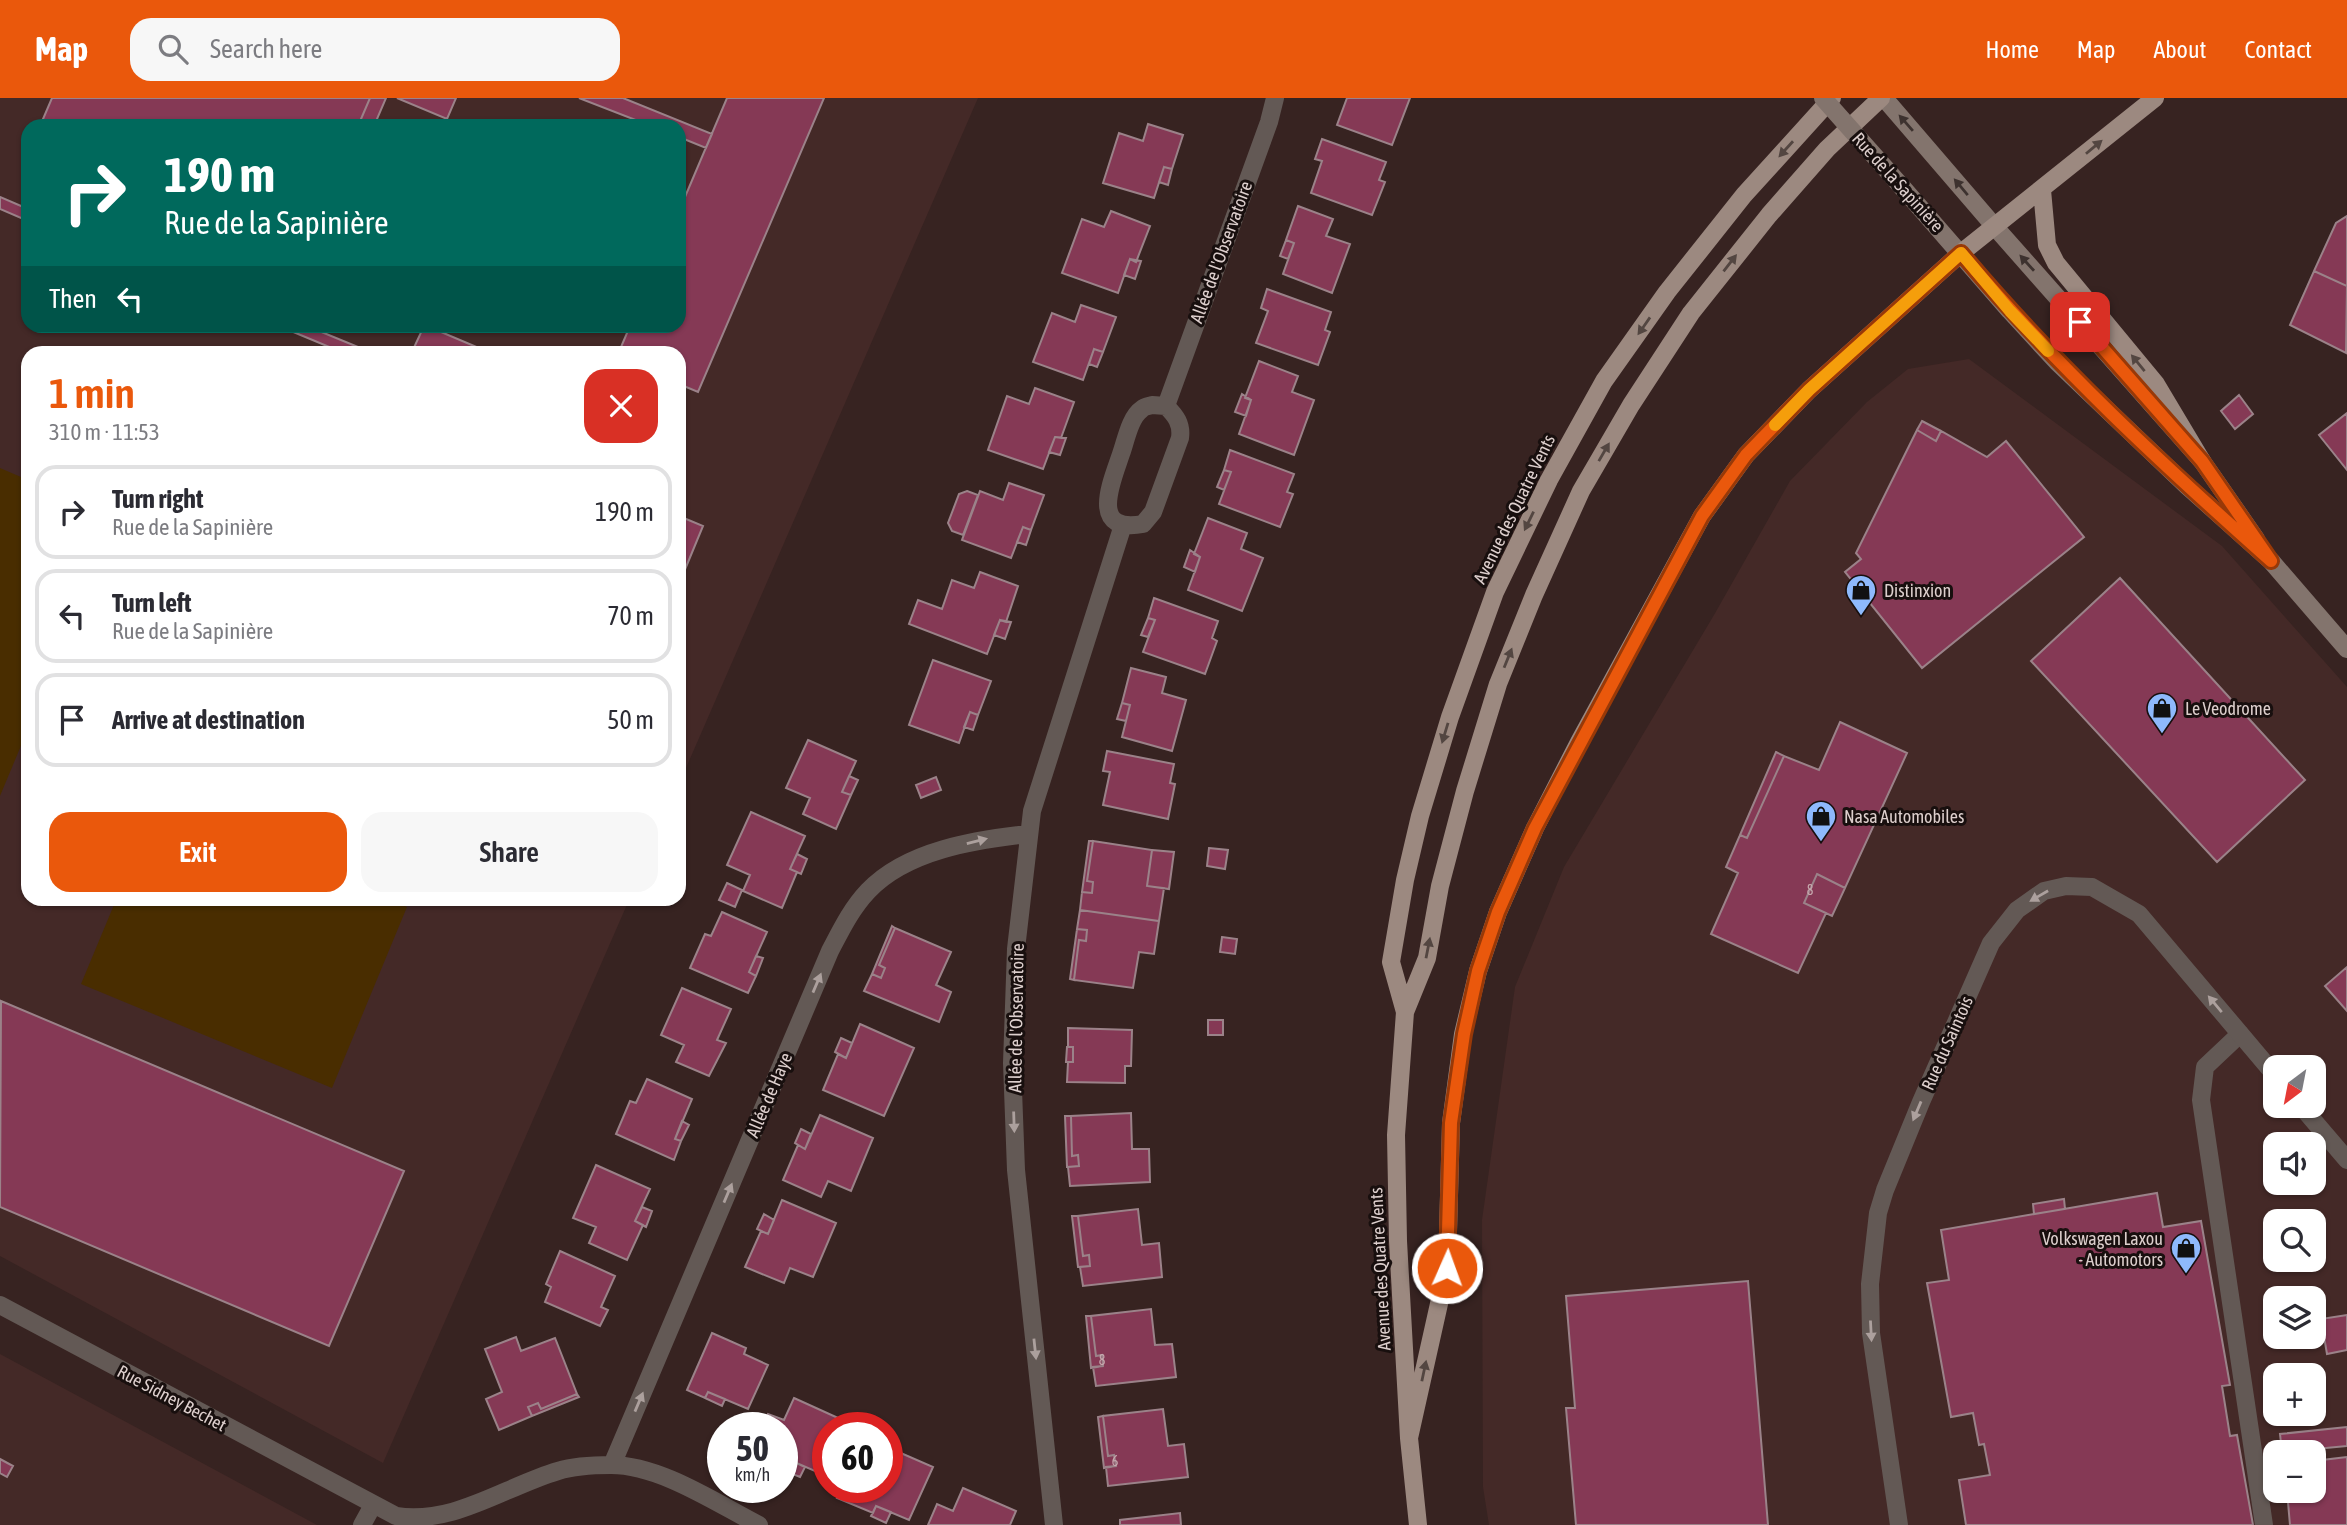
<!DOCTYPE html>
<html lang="en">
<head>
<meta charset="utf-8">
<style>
	:root { --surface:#fff; --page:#f7f7f7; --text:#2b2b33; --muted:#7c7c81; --line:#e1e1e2; --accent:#ea580c }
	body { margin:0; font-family:"Asap Condensed",sans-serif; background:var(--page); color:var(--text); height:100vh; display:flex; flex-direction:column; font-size:26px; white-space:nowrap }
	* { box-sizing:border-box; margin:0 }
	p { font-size:23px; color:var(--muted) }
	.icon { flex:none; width:38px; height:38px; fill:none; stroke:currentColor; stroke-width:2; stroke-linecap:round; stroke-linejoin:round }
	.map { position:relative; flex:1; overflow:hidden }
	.sheet { position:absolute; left:21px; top:248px; width:665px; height:560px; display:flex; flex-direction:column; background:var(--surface); border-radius:21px; box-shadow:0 2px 5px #0004 }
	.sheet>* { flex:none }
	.top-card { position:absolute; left:21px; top:21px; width:665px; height:214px; border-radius:21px; box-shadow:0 2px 5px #0004; background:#00695c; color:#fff; overflow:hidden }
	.needle { width:46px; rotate:212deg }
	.fabs { position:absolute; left:2263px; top:957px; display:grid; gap:14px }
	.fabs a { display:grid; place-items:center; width:63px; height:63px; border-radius:14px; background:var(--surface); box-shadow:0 2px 5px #0004; font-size:35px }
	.speed { position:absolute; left:707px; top:1314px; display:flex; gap:14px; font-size:35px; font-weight:700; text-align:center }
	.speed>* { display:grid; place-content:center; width:91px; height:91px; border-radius:50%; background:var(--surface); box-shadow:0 2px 5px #0004; line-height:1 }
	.speed small { font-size:18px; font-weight:400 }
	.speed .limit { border:10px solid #d22; background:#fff; color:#111 }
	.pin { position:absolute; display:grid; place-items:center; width:60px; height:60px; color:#fff; margin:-30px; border-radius:14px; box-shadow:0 4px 10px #0006 }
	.me { position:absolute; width:77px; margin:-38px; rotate:2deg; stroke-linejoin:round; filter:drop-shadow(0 0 5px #0008) }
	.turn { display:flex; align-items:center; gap:24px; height:147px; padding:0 28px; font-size:32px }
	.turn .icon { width:91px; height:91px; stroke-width:2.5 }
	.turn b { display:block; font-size:49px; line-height:60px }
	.then { display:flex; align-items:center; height:66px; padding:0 28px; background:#0003; gap:14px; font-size:26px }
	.round { display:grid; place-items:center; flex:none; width:74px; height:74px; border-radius:21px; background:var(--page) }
	.summary { display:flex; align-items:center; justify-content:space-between; height:119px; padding:0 28px }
	h1 { font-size:42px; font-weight:600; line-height:52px; color:var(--accent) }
	.action { display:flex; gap:14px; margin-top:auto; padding:14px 28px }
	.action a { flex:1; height:80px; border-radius:21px; background:var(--accent); color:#fff; font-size:28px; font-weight:600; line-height:80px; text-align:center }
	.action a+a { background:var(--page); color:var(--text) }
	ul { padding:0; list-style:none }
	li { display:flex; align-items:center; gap:21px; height:94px; margin:0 14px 10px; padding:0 14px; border:4px solid var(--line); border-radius:21px }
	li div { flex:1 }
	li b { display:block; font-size:26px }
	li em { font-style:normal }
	header { display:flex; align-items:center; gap:42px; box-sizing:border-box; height:98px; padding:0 35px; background:var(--accent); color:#fff }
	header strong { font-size:33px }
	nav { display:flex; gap:38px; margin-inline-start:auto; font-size:24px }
	.search { width:490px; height:63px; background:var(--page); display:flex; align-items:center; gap:18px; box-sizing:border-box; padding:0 24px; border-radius:21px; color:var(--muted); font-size:26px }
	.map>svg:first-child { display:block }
	.built { fill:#442927; fill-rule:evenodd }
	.green { fill:#492d00 }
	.building { fill:#853955; stroke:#9b8289; stroke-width:2 }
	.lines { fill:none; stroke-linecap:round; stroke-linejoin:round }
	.lane { stroke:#635955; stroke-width:18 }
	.street { stroke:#635955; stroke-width:18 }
	.secondary { stroke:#83746d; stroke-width:18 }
	.primary { stroke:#9c8980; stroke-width:18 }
	.secondary-bridge { stroke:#83746d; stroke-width:18 }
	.oneway { fill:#3d322f }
	.oneway2 { fill:#534641 }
	.oneway3 { fill:#aca09d }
	.route-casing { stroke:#983908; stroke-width:18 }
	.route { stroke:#ea580c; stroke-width:12 }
	.slow { stroke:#f59e0b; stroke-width:12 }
	.labels { text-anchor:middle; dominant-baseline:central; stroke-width:6; stroke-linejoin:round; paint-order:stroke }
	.number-label { font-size:14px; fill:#c7aaaf }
	.street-label { font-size:18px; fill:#ddcfcd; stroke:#180f0e }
	.poi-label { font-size:18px; fill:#ddcfcd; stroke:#180f0e; text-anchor:start }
</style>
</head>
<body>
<header>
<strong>Map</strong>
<div class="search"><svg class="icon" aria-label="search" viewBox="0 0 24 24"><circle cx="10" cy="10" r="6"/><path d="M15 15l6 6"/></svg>Search here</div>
<nav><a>Home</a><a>Map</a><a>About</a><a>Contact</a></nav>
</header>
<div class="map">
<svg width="2347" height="1427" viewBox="0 0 2347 1427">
	<rect width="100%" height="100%" fill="#372321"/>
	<path class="built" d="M0,0H978L679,686V256H28V802H629L383,1365L0,1158ZM28,28H679V228H28Z
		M1969,261L2222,448L2347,589V1427H1489L1483,1389L1482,1122L1515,889L1564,769L1714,517L1790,383L1867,304L1908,271ZM2275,970H2314V1008H2275ZM2275,1046H2314V1085H2275ZM2275,1124H2314V1162H2275ZM2275,1200H2314V1239H2275ZM2275,1278H2314V1316H2275ZM2275,1354H2314V1393H2275Z
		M0,1256L317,1427H0Z"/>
	<path class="green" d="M0,370L28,382V631L0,698Z
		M116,802H389L407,809L332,990L81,886Z"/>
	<path class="building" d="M52,0H370L358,28H40Z
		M370,0H386L374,28H358Z
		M397,0H456L447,21Z
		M579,0H623L712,36L706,50L679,39V28H651Z
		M727,0H824L698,294L679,286V256H618L630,228H679V113Z
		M1347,0H1410L1392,47L1337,27Z
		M1148,26L1183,37L1172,71L1164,69L1154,100L1103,85L1119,35L1143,43Z
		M1322,41L1386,64L1379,82L1385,84L1372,117L1311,95L1322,63L1315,61Z
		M1164,69L1172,71L1168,87L1159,84Z
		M0,99L28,111V123L0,111Z
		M1298,108L1333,121L1326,138L1350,146L1332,195L1283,176L1294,145L1286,142Z
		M1111,113L1150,128L1136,164L1130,161L1118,195L1062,175L1082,121L1104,129Z
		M2347,118V188L2314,173L2336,125Z
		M1286,142L1294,145L1288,161L1280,158Z
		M1130,161L1141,163L1135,181L1124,177Z
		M2314,173L2347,188L2346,255L2290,227Z
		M1267,191L1331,214L1325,232L1330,234L1318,267L1256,245L1268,213L1261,210Z
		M1081,207L1116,219L1103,254L1094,251L1083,282L1033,264L1052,215L1075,224Z
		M279,228H307L375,256H346Z
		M424,228H427L493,256H411Z
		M1094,251L1103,254L1097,269L1089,266Z
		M1259,263L1298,278L1292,294L1314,302L1294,357L1239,336L1251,302L1245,300Z
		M1035,290L1074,304L1061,340L1055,339L1043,371L988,352L1007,298L1029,306Z
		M1242,296L1251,302L1246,318L1235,314Z
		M2239,297L2253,316L2235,331L2221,313Z
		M2347,315V372L2319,337Z
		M1922,323L1941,333L1936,343L1917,332Z
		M1917,332L1936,343L1941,333L1987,359L2006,343L2084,439L1922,570L1845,474L1861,461L1856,455Z
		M1055,339L1066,340L1060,357L1049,354Z
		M1230,352L1294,376L1287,394L1293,396L1280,429L1219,406L1231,374L1224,372Z
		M1224,372L1231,374L1224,392L1217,389Z
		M1009,385L1044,397L1031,432L1023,429L1011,460L962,442L980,393L1003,402Z
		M967,393L978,397L963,437L952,433L948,425L959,396Z
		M679,418L703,428L679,486Z
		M1208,420L1247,435L1241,451L1263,460L1242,513L1188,492L1200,459L1194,456Z
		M1023,429L1031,432L1026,447L1017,444Z
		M1190,452L1200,459L1195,474L1184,469Z
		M980,474L1018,488L1006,524L1000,522L987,556L909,526L918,502L942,511L952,482L974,490Z
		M2120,480L2305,682L2217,764L2031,563Z
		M1154,500L1218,523L1212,540L1217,543L1205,576L1143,554L1155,522L1148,520Z
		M1148,520L1155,522L1148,539L1141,537Z
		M1000,522L1011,524L1005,541L994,537Z
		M933,562L991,583L978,617L970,614L959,645L909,627Z
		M1131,570L1166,579L1162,595L1186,602L1172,653L1122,639L1130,607L1122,605Z
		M1122,605L1130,607L1126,623L1117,621Z
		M970,614L978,617L973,632L964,629Z
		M1840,624L1907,655L1845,790L1817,776L1804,805L1826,815L1798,875L1711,836L1738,775L1726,769L1740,737L1747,740L1784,658L1819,672Z
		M808,642L856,663L842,694L851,697L836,731L803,716L810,700L786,690Z
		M1107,653L1174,666L1170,685L1175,686L1168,721L1103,707L1110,674L1103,673Z
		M1776,654L1784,658L1747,740L1740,737Z
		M849,678L858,682L851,697L842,694Z
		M936,679L941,692L921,700L916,687Z
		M751,714L805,738L790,771L797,774L782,810L743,793L750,777L727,767Z
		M1089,743H1093L1087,783L1093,784L1092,795L1082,794Z
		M1093,743L1152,752L1147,788L1164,790L1159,823L1080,812L1082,794L1092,795L1093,784L1087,783Z
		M1209,750L1228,752L1225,771L1207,768Z
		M1152,752L1174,754L1169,791L1147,788Z
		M797,756L807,761L801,776L790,771Z
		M1817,776L1845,790L1832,818L1804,805Z
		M727,785L742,792L735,809L719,802Z
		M1080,812L1159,823L1154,856L1139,854L1133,890L1074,882L1079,842L1086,843L1087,832L1077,831Z
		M722,814L767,834L749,874L756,878L748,895L690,870L705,836L711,838Z
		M892,828L895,830L879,867L885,870L881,880L872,876Z
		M895,830L951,854L936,887L951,894L939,924L864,893L872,876L881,880L885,870L879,867Z
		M1077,831L1087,832L1086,843L1079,842L1074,882L1070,881Z
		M1222,839L1237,841L1235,856L1220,854Z
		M756,858L763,860L756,878L749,874Z
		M2347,869V913L2325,888Z
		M682,890L731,911L717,942L726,945L709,978L676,964L684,947L661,937Z
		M1,903L404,1073L329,1248L0,1109Z
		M1208,922H1223V937H1208Z
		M860,926L914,950L884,1018L823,992L838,956L846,960Z
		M1068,930L1132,932L1131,968H1125V985L1067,984L1068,964H1073V949H1068Z
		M841,940L852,945L846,960L835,954Z
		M1067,949H1073V964H1066Z
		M647,981L692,1001L675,1041L681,1043L674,1062L616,1036L630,1003L636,1005Z
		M1131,1015L1132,1051H1149L1150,1084L1070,1088L1068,1069L1079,1068L1078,1057L1072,1058L1071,1018Z
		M820,1017L873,1040L851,1093L828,1083L821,1099L783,1082L798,1047L805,1051Z
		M1065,1018H1071L1072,1058L1078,1057L1079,1068L1067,1069Z
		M682,1023L689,1027L681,1043L675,1041Z
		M801,1031L811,1036L805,1051L795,1045Z
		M596,1067L650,1091L635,1123L643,1127L627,1162L589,1145L596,1129L573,1120Z
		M2157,1095L2163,1129L2201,1123L2230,1287L2222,1288L2230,1338L2237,1337L2253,1427H1966L1959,1382L1990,1377L1984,1346L1979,1347L1973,1315L1951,1319L1927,1185L1949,1182L1941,1132Z
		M2064,1101L2065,1111L2034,1116L2033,1106Z
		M782,1102L836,1125L813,1179L790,1170L784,1185L745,1169L761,1133L768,1136Z
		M642,1109L652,1113L646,1129L635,1123Z
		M1138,1111L1142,1147L1159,1145L1162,1179L1083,1188L1080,1169L1090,1168L1089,1157L1083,1158L1078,1118Z
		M764,1116L774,1122L768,1136L757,1131Z
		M1072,1118H1078L1083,1158L1089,1157L1090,1168L1078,1169Z
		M560,1153L615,1178L601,1209L608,1212L600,1228L545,1204L551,1189L546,1186Z
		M1748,1183L1768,1427H1576L1566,1310H1575L1566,1198Z
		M1151,1211L1155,1247L1172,1246L1176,1279L1096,1288L1093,1269L1103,1268L1102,1257L1096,1258L1091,1218Z
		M2347,1217V1252L2327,1256L2321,1221Z
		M1086,1218H1091L1096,1258L1102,1257L1103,1268L1091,1270Z
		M712,1235L746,1250L744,1256L768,1267L748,1311L708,1294L705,1300L687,1292Z
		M516,1239L521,1253L555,1240L577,1296L541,1311L538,1305L528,1309L532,1318L499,1332L486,1301L502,1294L485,1251Z
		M708,1294L725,1301L722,1308L705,1300Z
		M577,1296L579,1299L532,1318L528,1309L538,1305L541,1311Z
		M794,1300L847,1324L844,1330H828V1368L824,1377L790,1362L787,1369L782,1367V1330H762L768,1316L784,1322Z
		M1163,1311L1168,1348L1184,1346L1188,1379L1108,1388L1106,1369L1116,1368L1114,1357L1108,1358L1103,1318Z
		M1103,1318L1108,1358L1114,1357L1116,1368L1104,1370L1098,1319Z
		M2347,1329V1348L2282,1354L2280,1336Z
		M887,1349L933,1369L909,1422L876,1408L873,1415L837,1400L842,1390H887Z
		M2347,1359V1427H2290L2287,1393H2314V1363Z
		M0,1361L13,1368L7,1379L0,1375Z
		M790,1362L805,1369L800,1379L785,1373Z
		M963,1390L1016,1413L1010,1427H928L937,1406L953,1413Z
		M876,1408L891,1414L886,1425L871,1418Z
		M1180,1415L1181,1427H1120V1422Z"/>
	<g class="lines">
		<path class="lane" d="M2240,936L2205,969L2201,1002L2264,1427
			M362,1427L373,1407"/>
		<path class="street" d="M1152,307L1166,308C1176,318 1182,326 1180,340L1153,414L1143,426C1088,436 1112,383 1121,356C1126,342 1130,319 1142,311C1145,308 1149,308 1152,307Z
			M1166,308L1269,24L1275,0
			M2301,1008L2347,1062
			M0,1207L396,1418C454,1427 504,1389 558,1373C574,1368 594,1367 611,1367C660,1367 716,1405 759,1427
			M612,1367L830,853C841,832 851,811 868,793C907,752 975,742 1028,736
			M1054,1427L1016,1072L1012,965L1016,851L1032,713L1123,427
			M1899,1427L1871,1235L1870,1186L1878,1115L1885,1092L1921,1004L1991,845L2017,812L2044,793L2066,788L2092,789L2139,816L2275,977"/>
		<path class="secondary" d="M1884,0L1995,129L2202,363L2256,441
			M1902,89L2010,213L2057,264L2186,387L2271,463L2347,551"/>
		<path class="primary" d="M2042,92L2047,147L2056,165L2156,286L2202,363
			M1405,914L1391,864L1405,782L1420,718L1450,619L1495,494L1549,382L1604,283L1667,194L1744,97L1832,0
			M1409,1340L1447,1170L1451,1025L1463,936L1478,873L1498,814L1535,730L1579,644L1702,418L1746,357L1809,292L1961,155L2155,0
			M1418,1427L1409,1340L1398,1143L1396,1037L1405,914L1427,860L1440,788L1465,693L1498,586L1534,497L1581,393L1631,307L1691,215L1769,117L1827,51L1881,0"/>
		<path class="secondary-bridge" d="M1823,0L1902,89"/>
	</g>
	<defs><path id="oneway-solid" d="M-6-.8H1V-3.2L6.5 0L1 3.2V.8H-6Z" transform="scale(1.75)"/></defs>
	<g class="oneway">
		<use href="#oneway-solid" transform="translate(1906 25) rotate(-131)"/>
		<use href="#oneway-solid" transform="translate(1961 89) rotate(-130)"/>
		<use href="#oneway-solid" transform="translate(2027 165) rotate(-132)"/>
	</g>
	<g class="oneway2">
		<use href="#oneway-solid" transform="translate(2094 49) rotate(-40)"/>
		<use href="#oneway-solid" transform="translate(1786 51) rotate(132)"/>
		<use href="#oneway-solid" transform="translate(1730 165) rotate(-52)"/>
		<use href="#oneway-solid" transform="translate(1644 228) rotate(125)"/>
		<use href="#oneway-solid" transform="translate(2138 265) rotate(-129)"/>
		<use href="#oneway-solid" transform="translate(1604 354) rotate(-60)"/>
		<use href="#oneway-solid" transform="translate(1529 423) rotate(116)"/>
		<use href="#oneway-solid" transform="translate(1508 560) rotate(-68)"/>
		<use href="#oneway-solid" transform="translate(1445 635) rotate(107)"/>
		<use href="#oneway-solid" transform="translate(1428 850) rotate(-79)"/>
		<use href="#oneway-solid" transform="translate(1424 1273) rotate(-78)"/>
	</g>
	<g class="oneway3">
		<use href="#oneway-solid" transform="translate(977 743) rotate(-14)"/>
		<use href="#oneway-solid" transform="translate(2039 798) rotate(150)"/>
		<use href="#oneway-solid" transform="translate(817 885) rotate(-67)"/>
		<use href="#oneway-solid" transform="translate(2215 906) rotate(-130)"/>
		<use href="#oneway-solid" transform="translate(1917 1013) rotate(113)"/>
		<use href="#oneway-solid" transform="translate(1014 1024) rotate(88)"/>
		<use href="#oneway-solid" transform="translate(728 1095) rotate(-67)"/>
		<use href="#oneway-solid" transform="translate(1871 1233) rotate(87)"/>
		<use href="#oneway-solid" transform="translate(1035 1251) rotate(84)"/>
		<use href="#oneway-solid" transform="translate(639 1304) rotate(-67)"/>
	</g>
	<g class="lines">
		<g class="route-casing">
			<path id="route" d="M1447,1170L1451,1025L1464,936L1478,873L1498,814L1535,730L1702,418L1746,357L1809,292L1961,155C2055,267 2162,366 2271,463L2202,363L2080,224"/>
		</g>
		<use href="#route" class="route"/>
		<path class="slow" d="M1775,327L1809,292L1961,155L2010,213L2048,253"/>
	</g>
	<defs>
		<g id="shop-pin" transform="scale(1.575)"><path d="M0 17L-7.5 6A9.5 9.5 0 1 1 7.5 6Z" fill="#8eb9fc" stroke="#180f0e"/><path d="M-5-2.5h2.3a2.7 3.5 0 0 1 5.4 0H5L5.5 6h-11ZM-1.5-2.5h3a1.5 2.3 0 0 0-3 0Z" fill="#111"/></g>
	</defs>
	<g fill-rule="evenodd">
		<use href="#shop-pin" x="1861" y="492"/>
		<use href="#shop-pin" x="2162" y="610"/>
		<use href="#shop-pin" x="1821" y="718"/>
		<use href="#shop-pin" x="2186" y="1150"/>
	</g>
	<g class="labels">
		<g class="number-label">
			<text x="1810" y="792">8</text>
			<text x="1102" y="1262">8</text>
			<text x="1115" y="1363">6</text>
		</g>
		<g class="street-label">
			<text transform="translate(1898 84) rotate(48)">Rue de la Sapinière</text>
			<text transform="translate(1221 154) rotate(-70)">Allée de l'Observatoire</text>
			<text transform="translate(1514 411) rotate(-64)">Avenue des Quatre Vents</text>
			<text transform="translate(1016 920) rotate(-89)">Allée de l'Observatoire</text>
			<text transform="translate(1947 945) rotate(-66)">Rue du Saintois</text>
			<text transform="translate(769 997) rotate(-67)">Allée de Haye</text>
			<text transform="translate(1380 1171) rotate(-93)">Avenue des Quatre Vents</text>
			<text transform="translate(172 1300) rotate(28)">Rue Sidney Bechet</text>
		</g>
		<g class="poi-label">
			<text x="1884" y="492">Distinxion</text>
			<text x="2185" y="610">Le Veodrome</text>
			<text x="1844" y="718">Nasa Automobiles</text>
			<text x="2163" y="1140" text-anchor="end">Volkswagen Laxou<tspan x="2163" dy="21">- Automotors</tspan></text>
		</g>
	</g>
</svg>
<div class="fabs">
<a><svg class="needle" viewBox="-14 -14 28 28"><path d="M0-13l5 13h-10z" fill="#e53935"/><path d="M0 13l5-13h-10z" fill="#7c7c81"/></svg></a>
<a><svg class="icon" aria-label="sound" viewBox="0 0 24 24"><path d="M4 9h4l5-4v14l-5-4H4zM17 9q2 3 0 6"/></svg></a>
<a><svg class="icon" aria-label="search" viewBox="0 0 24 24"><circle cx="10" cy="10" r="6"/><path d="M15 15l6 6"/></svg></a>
<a><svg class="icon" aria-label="layers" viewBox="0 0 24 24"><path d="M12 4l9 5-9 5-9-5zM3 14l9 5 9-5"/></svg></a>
<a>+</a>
<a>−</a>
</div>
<div class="speed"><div>50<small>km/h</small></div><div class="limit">60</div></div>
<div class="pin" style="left:2080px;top:224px;background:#d93025"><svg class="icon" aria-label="arrive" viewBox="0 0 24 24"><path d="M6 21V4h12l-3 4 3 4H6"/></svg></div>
<svg class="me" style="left:1447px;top:1170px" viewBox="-20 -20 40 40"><circle r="17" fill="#ea580c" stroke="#fff" stroke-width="3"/><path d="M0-11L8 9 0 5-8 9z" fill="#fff"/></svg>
<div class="top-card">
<div class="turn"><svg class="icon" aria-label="right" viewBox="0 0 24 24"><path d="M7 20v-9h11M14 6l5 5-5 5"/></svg><div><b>190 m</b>Rue de la Sapinière</div></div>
<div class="then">Then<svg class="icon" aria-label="left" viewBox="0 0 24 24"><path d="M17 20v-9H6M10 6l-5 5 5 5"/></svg></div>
</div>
<section class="sheet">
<div class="summary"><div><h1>1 min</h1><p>310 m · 11:53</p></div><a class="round" style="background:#d93025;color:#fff"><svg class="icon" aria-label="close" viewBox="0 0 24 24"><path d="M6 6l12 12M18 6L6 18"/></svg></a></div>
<ul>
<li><svg class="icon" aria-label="right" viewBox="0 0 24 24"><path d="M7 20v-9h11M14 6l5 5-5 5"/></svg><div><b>Turn right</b><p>Rue de la Sapinière</p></div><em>190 m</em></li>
<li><svg class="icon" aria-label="left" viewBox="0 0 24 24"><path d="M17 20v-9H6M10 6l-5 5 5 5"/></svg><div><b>Turn left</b><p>Rue de la Sapinière</p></div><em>70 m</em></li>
<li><svg class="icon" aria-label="arrive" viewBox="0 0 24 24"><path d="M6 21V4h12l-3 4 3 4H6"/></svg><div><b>Arrive at destination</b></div><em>50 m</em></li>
</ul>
<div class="action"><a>Exit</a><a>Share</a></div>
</section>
</div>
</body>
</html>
